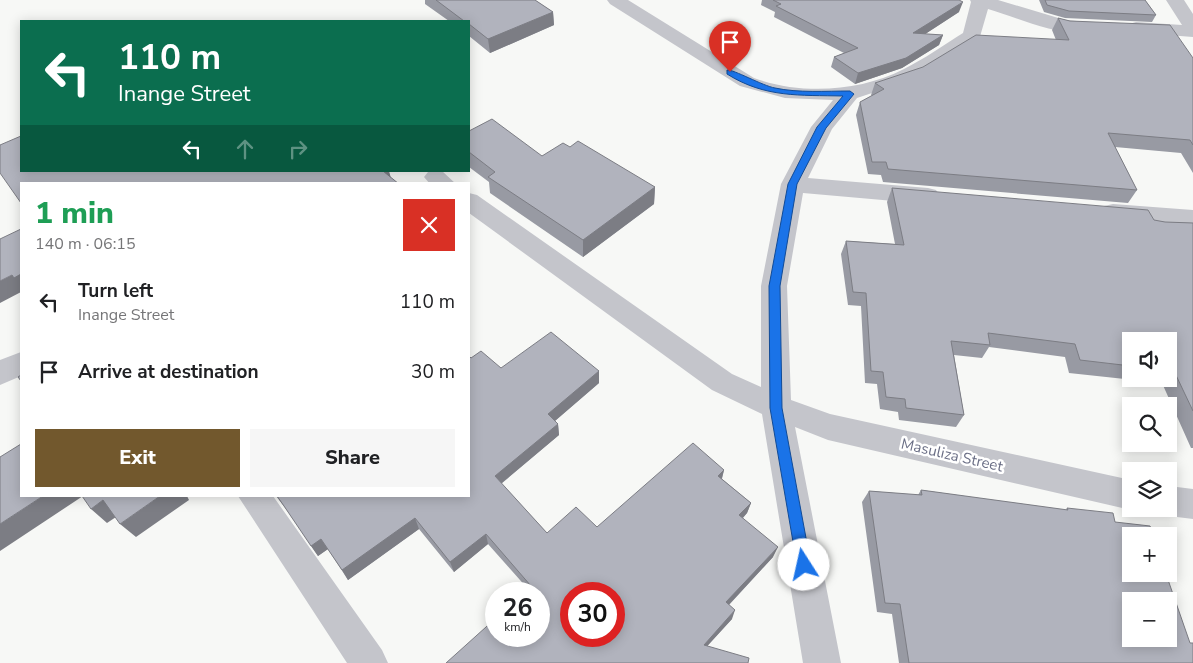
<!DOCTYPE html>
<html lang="en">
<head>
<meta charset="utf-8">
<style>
	:root { --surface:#fff; --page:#f6f6f6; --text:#202124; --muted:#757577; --accent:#72582d }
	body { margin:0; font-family:"Nunito Sans",sans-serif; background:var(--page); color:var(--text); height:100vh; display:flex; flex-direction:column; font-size:19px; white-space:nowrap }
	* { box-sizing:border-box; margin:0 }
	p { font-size:16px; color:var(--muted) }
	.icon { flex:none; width:28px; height:28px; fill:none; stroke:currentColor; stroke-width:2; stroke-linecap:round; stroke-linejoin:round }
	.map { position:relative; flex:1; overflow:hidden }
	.details { position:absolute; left:20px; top:182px; width:450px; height:315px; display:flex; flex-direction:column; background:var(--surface); border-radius:0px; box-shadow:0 2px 12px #0003 }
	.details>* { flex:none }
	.top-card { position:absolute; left:20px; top:20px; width:450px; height:152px; border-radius:0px; box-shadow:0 2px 12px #0003; background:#0b6e4f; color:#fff; overflow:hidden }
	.controls { position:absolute; left:1122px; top:332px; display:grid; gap:10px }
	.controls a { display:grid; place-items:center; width:55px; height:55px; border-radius:0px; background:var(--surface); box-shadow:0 2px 12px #0003; font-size:25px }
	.speed { position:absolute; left:485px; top:582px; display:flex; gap:10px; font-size:25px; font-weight:700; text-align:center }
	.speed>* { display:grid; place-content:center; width:65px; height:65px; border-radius:50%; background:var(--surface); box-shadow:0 2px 12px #0003; line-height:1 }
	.speed small { font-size:12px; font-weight:400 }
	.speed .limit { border:8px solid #d22; background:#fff; color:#111 }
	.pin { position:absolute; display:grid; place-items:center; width:42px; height:42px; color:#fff; margin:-51px -21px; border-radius:50% 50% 50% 0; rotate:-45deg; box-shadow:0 0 5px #0007 }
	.pin .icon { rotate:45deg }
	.me { position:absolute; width:55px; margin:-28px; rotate:350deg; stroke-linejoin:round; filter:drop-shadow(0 0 4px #0008) }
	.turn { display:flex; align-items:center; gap:18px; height:105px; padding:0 15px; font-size:22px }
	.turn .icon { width:65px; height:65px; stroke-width:2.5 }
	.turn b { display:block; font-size:35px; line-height:42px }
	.lanes { display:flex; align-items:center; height:48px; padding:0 15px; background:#0003; justify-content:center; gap:25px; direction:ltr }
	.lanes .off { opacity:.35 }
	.round { display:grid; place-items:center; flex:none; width:52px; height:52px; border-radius:0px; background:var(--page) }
	.headline { display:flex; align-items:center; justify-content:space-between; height:85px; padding:0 15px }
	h1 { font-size:30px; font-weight:800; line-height:38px; color:#1e9e55 }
	.primary-button { display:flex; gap:10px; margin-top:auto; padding:10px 15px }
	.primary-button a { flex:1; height:58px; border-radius:0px; background:var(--accent); color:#fff; font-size:20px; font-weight:800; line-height:58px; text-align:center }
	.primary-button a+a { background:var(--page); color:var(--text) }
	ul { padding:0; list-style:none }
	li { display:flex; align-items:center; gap:15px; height:70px; padding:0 15px }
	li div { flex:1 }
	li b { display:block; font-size:19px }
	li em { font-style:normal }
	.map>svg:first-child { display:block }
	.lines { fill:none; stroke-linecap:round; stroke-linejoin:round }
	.minor { fill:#c4c5cb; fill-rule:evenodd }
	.wall { fill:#989aa3; fill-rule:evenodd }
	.shaded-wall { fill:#7c7d84 }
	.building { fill:#b1b3bd; stroke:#7c7d84; fill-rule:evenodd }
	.route { fill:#1a73e8; stroke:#114b97 }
	.labels { text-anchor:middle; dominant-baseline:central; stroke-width:5; stroke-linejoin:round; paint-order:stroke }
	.street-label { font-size:15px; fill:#6a6e85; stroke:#fff }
</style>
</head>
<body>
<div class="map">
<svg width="1193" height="663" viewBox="0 0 1193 663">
	<rect width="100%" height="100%" fill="#f7f8f6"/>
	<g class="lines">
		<path class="minor" d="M607,0H628L754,78C801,95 859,92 904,69C924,59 944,45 963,33L971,2L970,0H998L1065,20L1100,23L1102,27L1100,31C1064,40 1022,19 988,9L979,40L917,78L857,98L832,129L808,178L928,188L936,190L940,196L936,202L928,204L803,193L787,286L791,400L830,414L1131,480V509H1133L1131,510L828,440L795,427L841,663H803L762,414L712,390L469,213V193L477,195L732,374L761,387V286L781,184L811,127L833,100L785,98L740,86L610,4Z
			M1166,0H1184L1193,14V37L1129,32L1127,28L1129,24L1136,22L1182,25Z
			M442,171L456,184H430L424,177L428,172Z
			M1113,204L1193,210V226L1104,218L1101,212L1104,206Z
			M21,352V376L0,385V360Z
			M1169,486L1193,489V519L1169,516L1158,511L1156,509H1169Z
			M238,496H273L382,650L388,663H347Z"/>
	</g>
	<path class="wall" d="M425,0H535L553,12L554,25L490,53L469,36V21H449L425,4Z
		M762,0H959V12L925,34L943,35L939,45L902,68L855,84L831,67L834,57L844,53L774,17L775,12L761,5Z
		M1039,0H1145L1156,15L1152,22L1065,18L1044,12Z
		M1058,18L1193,58V173L1181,153L1115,147L1137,190L1128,203L883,182L881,175L868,174L856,115L860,102L872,96L871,95L875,83L1056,40L1052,30Z
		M469,131L542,156L570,147L655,187L654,204L583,257L490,193L489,182L469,167Z
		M892,188L1165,222L1193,223V448H1191L1162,383L1069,373L1065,357L989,347L982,358L954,355L964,415L956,427L899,420L898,412L880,409L877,384L865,383L861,306L848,305L841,254L846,241L895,244L887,202ZM1131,341H1169V379H1131Z
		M471,358L501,368L599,371V383L555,421L558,424L559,435L501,484L547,533L597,527L724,470L722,479L751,503L747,513L743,518L773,557L729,605L732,619L707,646L748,663L528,589L488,544L454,572L419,529L348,580L328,549L318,556L289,513L276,496H469Z
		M921,490L1066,510L1067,508L1115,522L1193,663H899L892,614L877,612L862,502L869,491L918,495Z"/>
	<path class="shaded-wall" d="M963,2L959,12L910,44L913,33Z
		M553,12L554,25L490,53L488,39Z
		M943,35L939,45L902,68L855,84L858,73Z
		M382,171H389L392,182Z
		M655,187L654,204L583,257V240Z
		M21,274V292L0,303V281L12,275Z
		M599,371V383L549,426L548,414Z
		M558,424L559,435L497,487L495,476Z
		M724,470L721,481L718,476Z
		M43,496H83L0,551V524Z
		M160,496H187L189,500L136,537L120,524Z
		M103,500L119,515L107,523L91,509Z
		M751,503L747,513L736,525L739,515Z
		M415,518L419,529L348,580L342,570Z
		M486,534L488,544L454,572L450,562Z
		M321,539L328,549L318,556L311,546Z
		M778,547L773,557L723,611L726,602Z
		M735,610L732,619L701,653L704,645Z"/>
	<path class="building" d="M436,0H535L553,12L488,39L469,24V21H464Z
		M773,0H959L963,2L913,33L943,35L906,58L858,73L834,57L858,48L776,6L781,4Z
		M1045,0H1145L1156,15L1069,11L1047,5Z
		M1058,18L1070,21L1170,25L1193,58V145L1190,140L1108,133L1137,190L888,169L886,162H872L860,102L884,89L875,83L923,67L976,35L1069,40Z
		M492,119L542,156L563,143L570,147L578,141L655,187L583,240L488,177L495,172L469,152V131Z
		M21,136V171H383L399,184H21V203L0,173V145Z
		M892,188L1148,210L1154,220L1165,222L1193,223V411L1174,371L1169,370V341H1131V366L1080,360L1075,344L988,333L990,345L951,341L964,415L906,408L905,399L886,397L883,372L871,371L866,293L853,292L846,241L904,245Z
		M21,229V274L14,278L12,275L0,281V239Z
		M551,332L599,371L548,414L558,424L495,476L547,533L576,507L597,527L693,443L724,470L718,476L751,503L739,515L778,547L726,602L735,610L704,645L749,658L748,663H446L496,618V636H539V594H523L531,586L486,534L450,562L415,518L342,570L321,539L311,546L284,506L277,496H469V356L471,358L481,351L501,368ZM571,594H614V636H571Z
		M21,375V381L18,377Z
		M21,444V496H43L0,524V457Z
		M921,490L1068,510L1067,508L1113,513L1115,522L1150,526L1154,536H1131V574H1166L1190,643H1193V663H909L900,604L885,603L869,491L922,495ZM1131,601H1169V639H1131Z
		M82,496H160L120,524L103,500L91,509Z"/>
	<path class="route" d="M727,70C733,69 763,86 775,88C798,93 826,91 850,91L854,94L826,128L797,184L780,286L782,408L811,565L809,570L804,572L799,570L797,565L770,408L769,286L788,184L817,127L843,96C800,95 765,98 727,74Z"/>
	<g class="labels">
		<g class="street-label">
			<text transform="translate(952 455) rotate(13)">Masuliza Street</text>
		</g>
	</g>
</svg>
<div class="controls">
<a><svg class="icon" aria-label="sound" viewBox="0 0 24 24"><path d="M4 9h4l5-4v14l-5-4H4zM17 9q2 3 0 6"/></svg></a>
<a><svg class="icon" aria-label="search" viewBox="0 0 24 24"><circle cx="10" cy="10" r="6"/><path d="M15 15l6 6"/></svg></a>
<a><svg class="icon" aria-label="layers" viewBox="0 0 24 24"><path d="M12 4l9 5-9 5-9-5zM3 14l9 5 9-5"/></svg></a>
<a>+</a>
<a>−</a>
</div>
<div class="speed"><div>26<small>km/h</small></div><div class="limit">30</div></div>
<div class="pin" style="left:730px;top:72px;background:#d93025"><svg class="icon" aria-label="arrive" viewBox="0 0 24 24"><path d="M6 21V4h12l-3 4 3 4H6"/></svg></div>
<svg class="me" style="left:804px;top:565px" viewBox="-20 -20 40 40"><circle r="19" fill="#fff"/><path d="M0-13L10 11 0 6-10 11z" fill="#1a73e8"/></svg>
<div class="top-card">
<div class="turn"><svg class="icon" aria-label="left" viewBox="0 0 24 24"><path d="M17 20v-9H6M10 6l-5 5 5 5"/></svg><div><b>110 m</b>Inange Street</div></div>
<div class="lanes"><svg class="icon" aria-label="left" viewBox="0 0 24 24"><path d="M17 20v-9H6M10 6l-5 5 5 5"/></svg><svg class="icon off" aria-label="ahead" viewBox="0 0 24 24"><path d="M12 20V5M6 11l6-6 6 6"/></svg><svg class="icon off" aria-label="right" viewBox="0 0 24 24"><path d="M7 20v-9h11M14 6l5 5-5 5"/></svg></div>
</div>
<section class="details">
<div class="headline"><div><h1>1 min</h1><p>140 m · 06:15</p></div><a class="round" style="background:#d93025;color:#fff"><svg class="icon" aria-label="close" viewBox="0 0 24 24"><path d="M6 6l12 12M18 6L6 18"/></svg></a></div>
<ul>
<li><svg class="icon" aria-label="left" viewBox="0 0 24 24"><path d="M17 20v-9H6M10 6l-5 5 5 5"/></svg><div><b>Turn left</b><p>Inange Street</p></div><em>110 m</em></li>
<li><svg class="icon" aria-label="arrive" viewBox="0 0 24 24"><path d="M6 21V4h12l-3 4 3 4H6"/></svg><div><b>Arrive at destination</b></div><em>30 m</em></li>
</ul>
<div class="primary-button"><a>Exit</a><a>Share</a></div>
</section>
</div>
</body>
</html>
